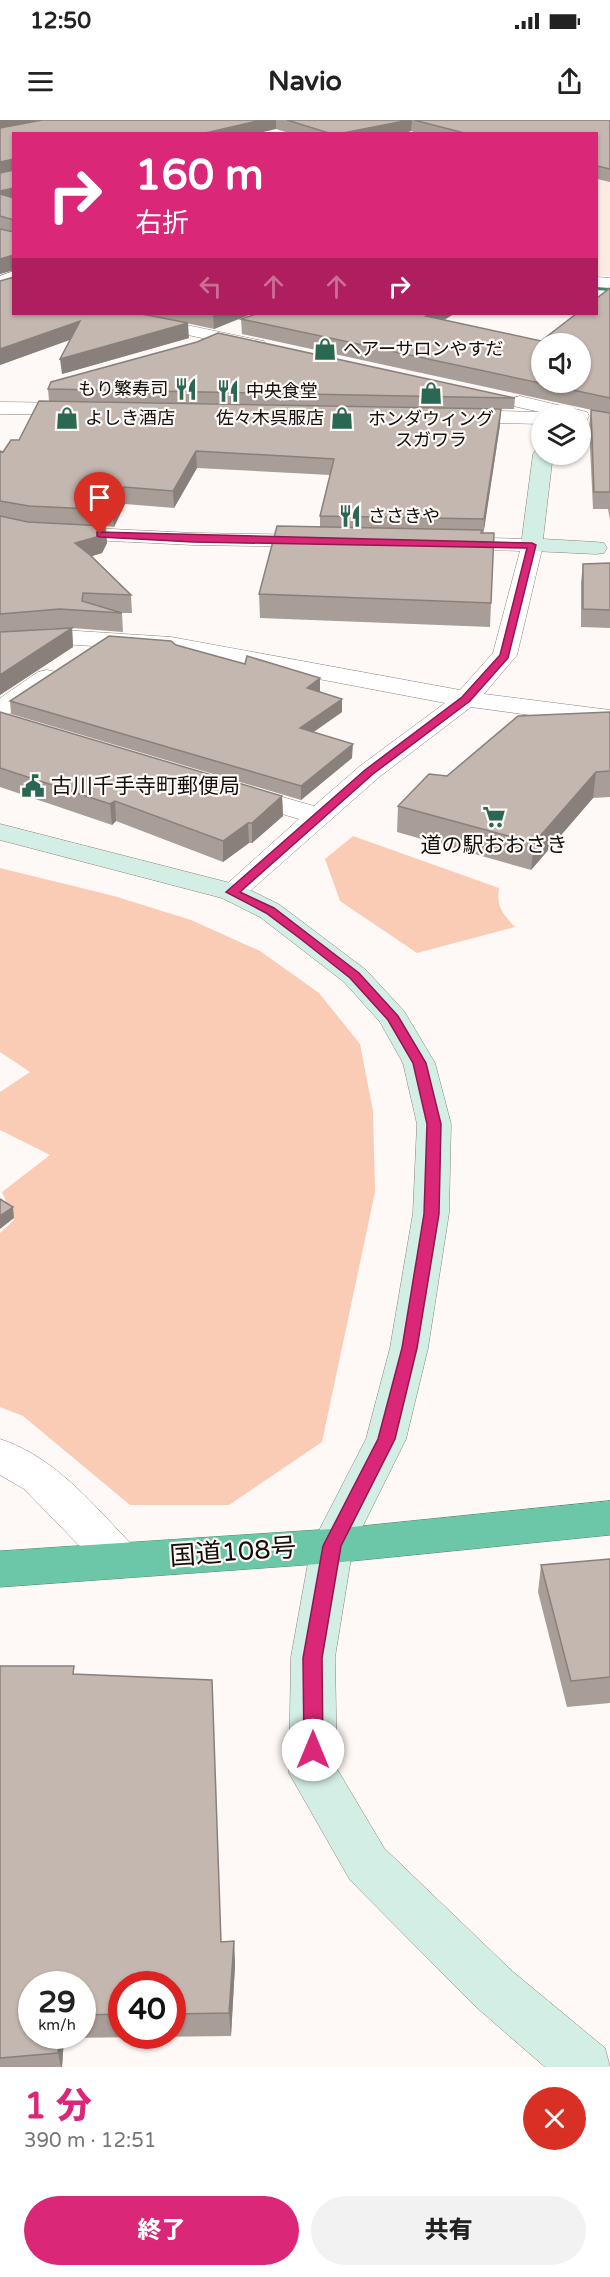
<!DOCTYPE html>
<html lang="ja">
<head>
<meta charset="utf-8">
<style>
	:root { --surface:#fff; --page:#f2f2f2; --text:#222; --muted:#767676; --accent:#db2777 }
	body { margin:0; font-family:"Varela Round","Noto Sans JP",sans-serif; background:var(--page); color:var(--text); height:100vh; display:flex; flex-direction:column; font-size:22px; white-space:nowrap }
	* { box-sizing:border-box; margin:0 }
	p { font-size:20px; color:var(--muted) }
	.icon { flex:none; width:33px; height:33px; fill:none; stroke:currentColor; stroke-width:2; stroke-linecap:round; stroke-linejoin:round }
	.map { position:relative; height:1947px; overflow:hidden }
	.sheet { display:flex; flex-direction:column; background:var(--surface); flex:1 }
	.sheet>* { flex:none }
	.top-card { position:absolute; left:12px; top:12px; width:586px; height:183px; border-radius:0px; box-shadow:0 2px 4px #0004; background:#db2777; color:#fff; overflow:hidden }
	.fabs { position:absolute; left:531px; top:213px; display:grid; gap:12px }
	.fabs a { display:grid; place-items:center; width:60px; height:60px; border-radius:50%; background:var(--surface); box-shadow:0 2px 4px #0004; font-size:30px }
	.speed { position:absolute; left:18px; top:1851px; display:flex; gap:12px; font-size:30px; font-weight:700; text-align:center }
	.speed>* { display:grid; place-content:center; width:78px; height:78px; border-radius:50%; background:var(--surface); box-shadow:0 2px 4px #0004; line-height:1 }
	.speed small { font-size:15px; font-weight:400 }
	.speed .limit { border:9px solid #d22; background:#fff; color:#111 }
	.pin { position:absolute; display:grid; place-items:center; width:51px; height:51px; color:#fff; margin:-62px -26px; border-radius:50% 50% 50% 0; rotate:-45deg; box-shadow:0 0 6px #0007 }
	.pin .icon { rotate:45deg }
	.me { position:absolute; width:66px; margin:-33px; rotate:0deg; stroke-linejoin:round; filter:drop-shadow(0 0 4px #0008) }
	.turn { display:flex; align-items:center; gap:21px; height:126px; padding:0 24px; font-size:27px }
	.turn .icon { width:78px; height:78px; stroke-width:2.5 }
	.turn b { display:block; font-size:42px; line-height:51px }
	.lanes { display:flex; align-items:center; height:57px; padding:0 24px; background:#0003; justify-content:center; gap:30px; direction:ltr }
	.lanes .off { opacity:.35 }
	.round { display:grid; place-items:center; flex:none; width:63px; height:63px; border-radius:32px; background:var(--page) }
	.headline { display:flex; align-items:center; justify-content:space-between; height:102px; padding:0 24px }
	h1 { font-size:36px; font-weight:800; line-height:45px; color:var(--accent) }
	.cta { display:flex; gap:12px; margin-top:auto; padding:12px 24px }
	.cta a { flex:1; height:69px; border-radius:36px; background:var(--accent); color:#fff; font-size:24px; font-weight:800; line-height:69px; text-align:center }
	.cta a+a { background:var(--page); color:var(--text) }
	.status { display:flex; justify-content:space-between; align-items:center; height:42px; padding:0 30px; background:var(--surface); direction:ltr }
	.status svg { height:16px; fill:currentColor }
	header { display:flex; justify-content:space-between; align-items:center; height:78px; padding:0 24px; background:var(--surface); font-size:27px; font-weight:800 }
	.map>svg:first-child { display:block }
	.built { fill:#fdebe2 }
	.green { fill:#faccb5 }
	.lines { fill:none; stroke-linecap:round; stroke-linejoin:round }
	.stream { fill:#3e876f; fill-rule:evenodd }
	.street-casing { stroke:#8d817a; stroke-width:1 }
	.secondary-casing { stroke:#8d817a; stroke-width:1 }
	.highway-casing { stroke:#4d8771; stroke-width:1 }
	.street { fill:#fff; fill-rule:evenodd }
	.secondary { fill:#d3eee5; fill-rule:evenodd }
	.highway { fill:#6cc7a8; fill-rule:evenodd }
	.wall { fill:#a99d97; fill-rule:evenodd }
	.shaded-wall { fill:#89807b }
	.building { fill:#c4b7b0; stroke:#89807b; stroke-width:1.5; fill-rule:evenodd }
	.route { fill:#db2777; stroke:#8e194d; stroke-width:1.5 }
	.labels { text-anchor:middle; dominant-baseline:central; stroke-width:4.5; stroke-linejoin:round; paint-order:stroke }
	.far-poi-label { font-size:18px; fill:#130f0c; stroke:#fef9f6; text-anchor:start }
	.poi-label { font-size:21px; fill:#130f0c; stroke:#fef9f6; text-anchor:start }
	.near-street-label { font-size:26px; fill:#130f0c; stroke:#fef9f6 }
</style>
</head>
<body>
<div class="status"><b>12:50</b><svg viewBox="0 0 49 12"><path d="M0 12V9h3v3zM5 12V6h3v6zM10 12V3h3v9zM15 12V0h3v12zM26 1h20v11H26zM47 4h2v5h-2z"/></svg></div>
<header><svg class="icon" aria-label="menu" viewBox="0 0 24 24"><path d="M4 6h16M4 12h16M4 18h16"/></svg>Navio<svg class="icon" aria-label="share" viewBox="0 0 24 24"><path d="M12 15V3M7 8l5-5 5 5M5 13v7h14v-7"/></svg></header>
<div class="map">
<svg width="610" height="1947" viewBox="0 0 610 1947">
	<rect width="100%" height="100%" fill="#fef9f6"/>
	<path class="built" d="M331,0H610V156L597,155V14H281Z"/>
	<path class="green" d="M353,716L499,768C496,787 503,794 515,807L417,833L340,781L325,739Z
		M0,748L114,776L191,800L260,831L319,873L360,924L373,991L375,1072L322,1322L229,1385H130L23,1296L0,1287V1113L14,1100L2,1072L50,1035L0,1010V972L30,952L0,932Z"/>
	<g class="lines">
		<path class="stream" d="M597,166L610,167V171L597,170Z"/>
		<g class="street-casing">
			<path id="street" d="M14,151V162L0,166V156Z
				M597,157L610,158V168L597,167Z
				M105,194H134L258,220L264,221L267,225L264,229L258,230L113,199Z
				M520,276L587,292L589,296L587,300L580,302V296H542V304L456,302L449,300L447,296L449,292L456,290L540,292L513,286L511,282L513,278Z
				M0,282L81,283L88,285L90,289L88,293L81,295L0,294Z
				M0,399L30,405L193,413L318,415L326,416L329,421L326,426L318,427L193,425L30,417L0,411Z
				M448,417L532,419L540,420L543,425L517,535L484,574L610,590V606L471,587L378,658L242,778L232,781L222,778L218,772L299,699L231,679L227,673L231,667L240,665L314,686L360,646L445,583L171,531L62,524L0,528V514L62,510L171,517L460,570L493,533L520,431L440,428L437,423L440,418Z
				M47,550L56,552L59,557L56,562L9,594L0,596V578L38,552Z
				M0,1319C56,1337 95,1387 135,1428L141,1440L135,1452L120,1457L105,1452L24,1369L0,1355Z"/>
		</g>
		<g class="secondary-casing">
			<path id="secondary" d="M542,328V334H553L543,419L596,422L604,423L607,428L604,433L596,434L532,431L524,430L521,425L533,334L536,330Z
				M0,704L242,766L280,785L366,850L404,891L435,943L451,1004L449,1093L428,1228L406,1319L353,1426L335,1537L337,1649L384,1728L512,1851L605,1928L610,1947H545L476,1887L350,1760L289,1653L291,1537L311,1426L366,1319L390,1228L413,1093L417,1004L403,943L380,902L344,862L260,797L222,778L0,720Z"/>
		</g>
		<g class="highway-casing">
			<path id="highway" d="M610,1381V1415L332,1443L0,1467V1431L332,1409Z"/>
		</g>
		<use href="#street" class="street"/>
		<use href="#secondary" class="secondary"/>
		<use href="#highway" class="highway"/>
	</g>
	<path class="wall" d="M42,0H610V62L597,59V14H420L411,11L400,14H292L276,9L14,14V194H251L214,209L144,194L189,218L62,254L70,219L0,245L13,157V150L0,154V8Z
		M610,168V400L608,389H593L589,306L591,290H592L242,214L241,199L444,200L541,221Z
		M48,269L515,278L514,289L49,281Z
		M500,305L483,413L491,483L490,507L260,498L259,474L320,407V396L330,355L197,348L174,388L125,384L114,407L106,406L107,423L102,433L92,436L131,475L132,493H120H122L123,512L72,508L73,527L0,575V331L3,332L19,320ZM62,508H71L25,510Z
		M610,443V508L581,507V462L583,444Z
		M320,571L342,592L314,612L352,638L301,680L11,594L10,581Z
		M0,592L282,676L283,696L252,723H249L223,742L116,701L112,705L0,667Z
		M610,592V677L593,678L531,750L397,712L398,686L447,656Z
		M610,1439V1583L567,1587L538,1472L541,1445Z
		M0,1546L75,1554L221,1822L234,1821L235,1845L231,1916L64,1918L62,1947H0ZM82,1864V1916H32ZM122,1864H172V1916H122Z"/>
	<path class="shaded-wall" d="M0,0H40L0,8Z
		M262,0H276V9L255,14H201Z
		M409,0H412L411,11L400,14H338Z
		M14,39V52L0,55V42Z
		M14,68V81L0,85V71Z
		M14,135V150L0,154V139Z
		M213,194H251L214,209Z
		M431,194H454L426,211V196Z
		M80,201L81,216L0,245V229Z
		M188,203L189,218L62,254L60,239Z
		M501,289L500,305L483,417L484,399Z
		M196,331L197,348L174,388L173,371Z
		M124,367L125,384L114,407L113,390Z
		M105,406L107,423L102,433L76,441L75,423Z
		M72,508L73,527L0,575V555Z
		M320,558V571L307,581V568Z
		M342,579V592L300,621V608Z
		M353,624L352,638L301,680V666Z
		M596,652L593,678L531,750L534,723Z
		M282,676L283,696L252,723V703Z
		M115,681L116,701L112,705L110,684Z
		M248,703L249,723L223,742V721Z
		M13,1087L14,1098L0,1109V1096Z
		M234,1821L235,1845L231,1916L229,1893Z
		M59,1916H63L64,1918L62,1947H61L58,1933Z"/>
	<path class="building" d="M42,0H262L201,14H14V39L0,42V8Z
		M287,0H409L338,14H332Z
		M414,0H610V49L597,46V14H468Z
		M14,50V68L0,71V53Z
		M0,74L14,78V100L0,96Z
		M0,109L14,112V135L0,139Z
		M14,157V194H142L188,203L60,239L80,201L0,229V161Z
		M610,168V278L241,199L256,194H431L426,196L541,221L576,194H597V178ZM542,224H580V262H542Z
		M218,213L515,278L48,269L51,262L197,222Z
		M39,281L501,289L484,399L320,396L334,339L196,331L173,371L124,367L113,390L29,386L0,381V331L3,332L11,320H19Z
		M591,290L610,293V372H594Z
		M0,396L28,402L105,406L100,416L75,423L90,435L131,475L83,473L82,481L122,493L60,489L0,494Z
		M277,406L482,410L481,413H494L491,483L259,474Z
		M610,443V490L583,489V444Z
		M72,508L0,555V512Z
		M109,516L171,521L176,525L245,544L247,536L320,558L307,568L342,579L300,608L353,624L301,666L10,581Z
		M0,592L282,676L252,703H248L223,721L115,681L110,684L0,648Z
		M610,592V651L596,652L534,723L398,686L429,654L447,656L518,596Z
		M0,1079L13,1087L0,1096Z
		M610,1439V1557L571,1561L541,1445Z
		M0,1546H74L73,1554L212,1560L221,1822L234,1821L229,1893L172,1894V1864H122V1894L82,1895V1864H32V1916H59L58,1933L0,1938Z"/>
	<path class="route" d="M97,412L532,423L536,425L508,538L470,581L373,654L240,772L274,788L359,853L398,896L426,943L441,1004L439,1094L417,1228L395,1319L341,1426L322,1538L323,1630L320,1636L313,1639L307,1636L304,1630L303,1538L323,1426L378,1319L402,1228L424,1094L427,1004L413,943L388,900L350,858L302,820L266,793L226,772L365,650L462,577L500,535L527,428L193,422L100,417L97,416Z"/>
	<defs>
		<g id="shop-bare" transform="scale(1.8)"><path d="M-5-2.5h2.3a2.7 3.5 0 0 1 5.4 0H5L5.5 6h-11ZM-1.5-2.5h3a1.5 2.3 0 0 0-3 0Z" fill="#2a6854" stroke="#fef9f6" stroke-width="2.5" paint-order="stroke"/></g>
		<g id="restaurant-bare" transform="scale(1.8)"><path d="M-5-6h1v4h1v-4h1v4h1v-4h1v5L-1.5 .5V6h-2V.5L-5-1ZM5-6V6H3V1.5H1.5Q1.5-4 5-6Z" fill="#2a6854" stroke="#fef9f6" stroke-width="2.5" paint-order="stroke"/></g>
		<g id="civic-bare" transform="scale(1.8)"><path d="M-.6-6.5H3V-4.5H.6V-3L4-1V1h2V6H-6V1h2V-1L-.6-3ZM-1.2 2.5V6h2.4V2.5Z" fill="#2a6854" stroke="#fef9f6" stroke-width="2.5" paint-order="stroke"/></g>
		<g id="supermarket-bare" transform="scale(1.8)"><path d="M-6-5.5h2.5l.6 2H6L4.5 2H-2.5L-4.4-4H-6ZM-1.5 3.2a1.3 1.3 0 1 0 .1 0ZM3 3.2a1.3 1.3 0 1 0 .1 0Z" fill="#2a6854" stroke="#fef9f6" stroke-width="2.5" paint-order="stroke"/></g>
	</defs>
	<g fill-rule="evenodd">
		<use href="#shop-bare" x="325" y="229"/>
		<use href="#restaurant-bare" x="186" y="269"/>
		<use href="#restaurant-bare" x="228" y="271"/>
		<use href="#shop-bare" x="431" y="273"/>
		<use href="#shop-bare" x="67" y="298"/>
		<use href="#shop-bare" x="342" y="298"/>
		<use href="#restaurant-bare" x="350" y="396"/>
		<use href="#civic-bare" x="33" y="666"/>
		<use href="#supermarket-bare" x="494" y="697"/>
	</g>
	<g class="labels">
		<g class="far-poi-label">
			<text x="343" y="229">ヘアーサロンやすだ</text>
			<text x="168" y="269" text-anchor="end">もり繁寿司</text>
			<text x="246" y="271">中央食堂</text>
			<text x="85" y="298">よしき酒店</text>
			<text x="324" y="298" text-anchor="end">佐々木呉服店</text>
			<text x="431" y="299" text-anchor="middle">ホンダウィング<tspan x="431" dy="21">スガワラ</tspan></text>
			<text x="368" y="396">ささきや</text>
		</g>
		<g class="poi-label">
			<text x="51" y="666">古川千手寺町郵便局</text>
			<text x="494" y="725" text-anchor="middle">道の駅おおさき</text>
		</g>
		<g class="near-street-label">
			<text transform="translate(233 1432) rotate(-4)">国道108号</text>
		</g>
	</g>
</svg>
<div class="fabs">
<a><svg class="icon" aria-label="sound" viewBox="0 0 24 24"><path d="M4 9h4l5-4v14l-5-4H4zM17 9q2 3 0 6"/></svg></a>
<a><svg class="icon" aria-label="layers" viewBox="0 0 24 24"><path d="M12 4l9 5-9 5-9-5zM3 14l9 5 9-5"/></svg></a>
</div>
<div class="speed"><div>29<small>km/h</small></div><div class="limit">40</div></div>
<div class="pin" style="left:100px;top:414px;background:#d93025"><svg class="icon" aria-label="arrive" viewBox="0 0 24 24"><path d="M6 21V4h12l-3 4 3 4H6"/></svg></div>
<svg class="me" style="left:313px;top:1630px" viewBox="-20 -20 40 40"><circle r="19" fill="#fff"/><path d="M0-13L10 11 0 6-10 11z" fill="#db2777"/></svg>
<div class="top-card">
<div class="turn"><svg class="icon" aria-label="right" viewBox="0 0 24 24"><path d="M7 20v-9h11M14 6l5 5-5 5"/></svg><div><b>160 m</b>右折</div></div>
<div class="lanes"><svg class="icon off" aria-label="left" viewBox="0 0 24 24"><path d="M17 20v-9H6M10 6l-5 5 5 5"/></svg><svg class="icon off" aria-label="ahead" viewBox="0 0 24 24"><path d="M12 20V5M6 11l6-6 6 6"/></svg><svg class="icon off" aria-label="ahead" viewBox="0 0 24 24"><path d="M12 20V5M6 11l6-6 6 6"/></svg><svg class="icon" aria-label="right" viewBox="0 0 24 24"><path d="M7 20v-9h11M14 6l5 5-5 5"/></svg></div>
</div>
</div>
<section class="sheet">
<div class="headline"><div><h1>1 分</h1><p>390 m · 12:51</p></div><a class="round" style="background:#d93025;color:#fff"><svg class="icon" aria-label="close" viewBox="0 0 24 24"><path d="M6 6l12 12M18 6L6 18"/></svg></a></div>
<div class="cta"><a>終了</a><a>共有</a></div>
</section>
</body>
</html>
